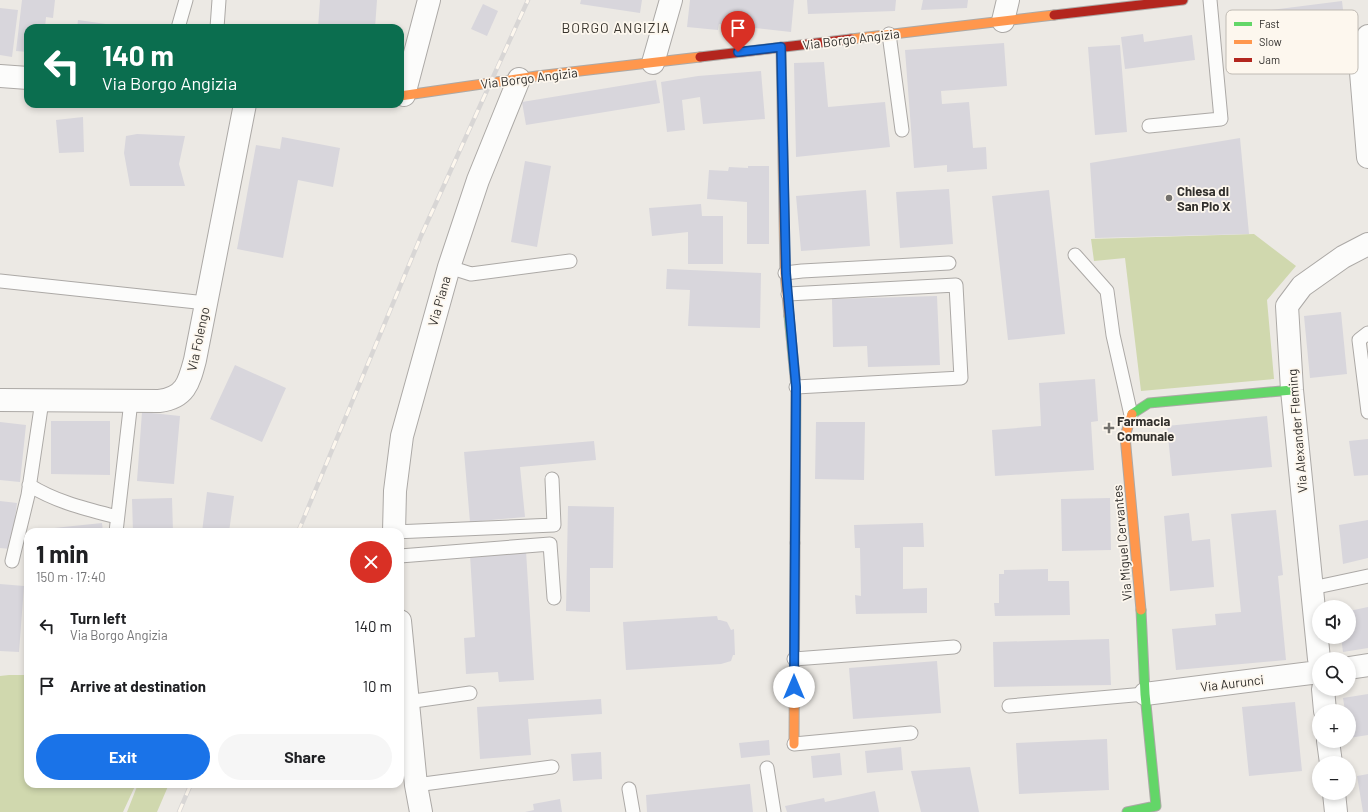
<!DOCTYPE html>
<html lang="en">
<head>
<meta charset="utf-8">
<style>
	:root { --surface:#fff; --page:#f6f6f6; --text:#202124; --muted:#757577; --accent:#1a73e8 }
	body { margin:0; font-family:Barlow,sans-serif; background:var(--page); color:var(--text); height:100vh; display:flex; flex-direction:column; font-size:15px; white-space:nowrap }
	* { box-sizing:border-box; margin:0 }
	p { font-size:13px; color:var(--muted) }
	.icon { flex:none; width:22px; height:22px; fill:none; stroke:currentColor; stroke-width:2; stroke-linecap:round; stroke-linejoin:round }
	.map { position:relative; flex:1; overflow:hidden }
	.details { position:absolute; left:24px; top:528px; width:380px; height:260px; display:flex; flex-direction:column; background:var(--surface); border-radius:12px; box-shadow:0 2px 6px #0003 }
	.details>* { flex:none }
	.hud { position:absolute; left:24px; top:24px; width:380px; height:84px; border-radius:12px; box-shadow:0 2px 6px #0003; background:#0b6e4f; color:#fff; overflow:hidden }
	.tools { position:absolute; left:1312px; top:600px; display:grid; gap:8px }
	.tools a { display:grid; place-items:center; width:44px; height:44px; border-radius:50%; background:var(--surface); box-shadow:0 2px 6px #0003; font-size:20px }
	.pin { position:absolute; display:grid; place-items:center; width:34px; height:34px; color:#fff; margin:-41px -17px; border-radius:50% 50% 50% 0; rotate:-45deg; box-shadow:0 0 4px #0007 }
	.pin .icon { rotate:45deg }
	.me { position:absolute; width:44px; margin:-22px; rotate:0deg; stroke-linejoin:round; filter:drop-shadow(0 0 3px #0008) }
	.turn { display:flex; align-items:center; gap:14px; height:84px; padding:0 12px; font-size:18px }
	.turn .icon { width:52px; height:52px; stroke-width:2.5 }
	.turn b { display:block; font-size:28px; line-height:34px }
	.round { display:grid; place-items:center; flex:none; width:42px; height:42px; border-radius:21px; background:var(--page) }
	.overview { display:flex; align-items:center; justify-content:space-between; height:68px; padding:0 12px }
	h1 { font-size:24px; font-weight:700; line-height:30px }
	.button { display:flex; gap:8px; margin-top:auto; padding:8px 12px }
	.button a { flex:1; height:46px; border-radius:24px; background:var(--accent); color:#fff; font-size:16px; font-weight:700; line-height:46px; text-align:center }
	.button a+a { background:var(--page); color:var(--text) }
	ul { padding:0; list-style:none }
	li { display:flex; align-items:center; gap:12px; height:60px; padding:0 12px }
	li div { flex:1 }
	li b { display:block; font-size:15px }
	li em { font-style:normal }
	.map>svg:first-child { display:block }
	.green { fill:#d0d8ae }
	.building { fill:#d8d6dc }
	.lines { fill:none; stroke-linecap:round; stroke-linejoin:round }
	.lane-casing { stroke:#aca9a6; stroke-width:15 }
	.street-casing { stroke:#aca9a6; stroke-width:24 }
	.fast-casing { stroke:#aca9a6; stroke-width:11 }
	.slow-casing { stroke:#aca9a6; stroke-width:11 }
	.jam-casing { stroke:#aca9a6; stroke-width:11 }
	.lane { stroke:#fcfcfb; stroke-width:13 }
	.street { stroke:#fcfcfb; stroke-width:22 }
	.fast { stroke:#63d668; stroke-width:9 }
	.slow { stroke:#ff974d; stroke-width:9 }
	.jam { stroke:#b3261e; stroke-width:9 }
	.rail-casing { stroke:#d8d6d5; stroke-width:4.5 }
	.rail { stroke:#fdf7ee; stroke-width:3; stroke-dasharray:9; stroke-linecap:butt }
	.route-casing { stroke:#114b97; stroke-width:10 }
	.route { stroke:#1a73e8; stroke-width:7 }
	.poi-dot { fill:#73716d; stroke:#fdf7ee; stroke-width:1.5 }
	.labels { text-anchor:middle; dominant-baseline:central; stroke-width:3.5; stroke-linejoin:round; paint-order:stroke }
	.street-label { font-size:13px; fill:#32302d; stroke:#fdf7ee }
	.poi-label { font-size:13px; font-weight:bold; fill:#32302d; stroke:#fdf7ee; text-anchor:start }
	.neighbourhood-label { font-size:14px; letter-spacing:1px; fill:#37332c; stroke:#fdf7ee }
	.key { fill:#fdf7ee; stroke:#c0bbb4; stroke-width:1 }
	.key-label { font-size:11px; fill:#32302d }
</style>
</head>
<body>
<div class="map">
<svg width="1368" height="812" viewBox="0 0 1368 812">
	<rect width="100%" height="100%" fill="#ece9e4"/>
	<path class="green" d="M1254,234L1296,266L1267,300L1274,379L1141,391L1125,258L1094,261L1091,239Z
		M9,675H28V784H136L123,812H0V676Z
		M138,784H169L157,812H127Z"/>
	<path class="building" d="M22,0H55L53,18L46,17L45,28H28V52L16,51Z
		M320,0H377L375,28H318Z
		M581,0H642L640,13L580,4Z
		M690,0H794L791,32L719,24L718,30L687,27Z
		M807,0H896L895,11L808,14Z
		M923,0H968L967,8L921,10Z
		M1342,1L1346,36L1275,44L1271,10Z
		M483,4L498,11L487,36L471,29Z
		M0,8L18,10L12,57L0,55Z
		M78,20L106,24V28H77Z
		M1143,34L1144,42L1192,35L1195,60L1125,69L1121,37Z
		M1004,43L1007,86L941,91L942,104L969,102L973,148L986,147L987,169L947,172V165L914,168L905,50Z
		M1120,45L1127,132L1095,135L1088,47Z
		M824,62L828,107L885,102L890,147L796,157L794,63Z
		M761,71L765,119L703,124L700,97L682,100L685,130L667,132L661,82L698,76Z
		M656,80L660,103L526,125L522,102Z
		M83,117L84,152L59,153L56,120Z
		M137,134L185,136L179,164L185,186H130L124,153L126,136Z
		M282,137L340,148L333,187L298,180L283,258L237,249L256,145L280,149Z
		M1240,138L1249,234L1095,238L1090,163Z
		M525,161L551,166L537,247L511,242Z
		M748,166H769V244H747V202L707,199L709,170L728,171L729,167L748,168Z
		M949,189L953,244L900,248L896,192Z
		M866,190L870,246L801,251L796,196Z
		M1049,190L1065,334L1008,340L992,196Z
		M701,204L702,216H723V264H688V232L652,236L649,208Z
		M667,269L761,273L760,328L688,326L690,290L666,289Z
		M937,296L940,365L868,367L867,346L833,347L832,299Z
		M1341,312L1347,374L1310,378L1304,316Z
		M235,365L286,388L262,442L210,419Z
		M1095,379L1098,421L1091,422L1094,470L995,476L992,430L1041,426L1039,383Z
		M142,412L180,416L174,484L137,481Z
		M1267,416L1272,467L1172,476L1167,426Z
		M51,421H110V475L51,474Z
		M0,422L26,425L20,482L0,480Z
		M816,422H865L864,480L815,479Z
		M1368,439V475L1354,476L1349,441Z
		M594,441L596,460L520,467L525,517L470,522L464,452Z
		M207,492L234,496L229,532H202Z
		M172,498L173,532H133L132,499Z
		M1110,498L1111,550L1062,551L1061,499Z
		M0,501L17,503L11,549L0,548Z
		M568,506L614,507L613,568H590V612L566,611Z
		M1276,510L1283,575L1278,576L1286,660L1176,670L1172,629L1216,625L1215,614L1241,612L1231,514Z
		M1189,513L1192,541L1210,539L1214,587L1170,591L1164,516Z
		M1368,520V558L1343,564L1339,525Z
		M102,523L103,532H55L54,528Z
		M923,523L924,547H903V589L927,588V613L856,614L855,595L861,596L860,548H855L854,525Z
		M526,551L534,680L499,682L498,672L466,674L464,638L475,637L470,555Z
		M1048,569V581H1069L1070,615L995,616L994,603H999V574H1004V570Z
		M0,584L24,586L19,652L0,651Z
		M1368,607V648L1343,652L1341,637H1349V611Z
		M717,616L718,620H720L727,622L731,630L734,629L735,655H733L731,661L721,664L626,670L623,622Z
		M1109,639L1111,685L994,687L993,642Z
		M937,661L941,713L853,719L849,668Z
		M1368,694V735L1349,738V711H1345L1343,698Z
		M601,699L602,714L528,719L531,755L480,759L477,707Z
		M1295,702L1302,771L1249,776L1242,707Z
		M1107,739L1109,790L1019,794L1016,743Z
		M769,740L770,755L741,758L739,743Z
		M901,747L903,770L867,773L865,751Z
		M601,752L602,779L573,781L571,754Z
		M840,753L842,775L813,778L811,756Z
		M970,767L979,812H921L911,771Z
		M1368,774V812H1363L1357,776Z
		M750,784L753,812H647L646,795Z
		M875,791L879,812H787L785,806L824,798L825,802Z
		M560,799L562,812H525L534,810L533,804Z"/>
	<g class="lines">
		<g class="lane-casing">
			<path id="lane" d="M178,28L186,0
				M217,28L219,0
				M889,34L902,130
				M1149,126L1221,119L1210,0
				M1075,255L1107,291L1113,335L1131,415
				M449,267L471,274L570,261
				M785,273L802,271L949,263
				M0,281L206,303
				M788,294L956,285L961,378L796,387
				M1368,333L1359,340L1368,412
				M29,485C56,502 86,509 117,517
				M116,532L131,401
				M394,532L554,525L552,479
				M400,556L550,544L554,598
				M12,561L28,495L42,401
				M1312,588L1368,576
				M794,659L954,647
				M407,702L470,693
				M1009,706L1145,694
				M794,744L911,733
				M767,768L774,812
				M416,785L552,767
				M629,789L633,812"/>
		</g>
		<g class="street-casing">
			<path id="street" d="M1003,21L1008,0
				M1368,36L1361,72L1368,157
				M653,63L671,0
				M0,76L28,78
				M404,95L429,0
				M0,400L159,401C185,398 189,383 195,360L245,104
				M394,532L395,491L402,436L449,267L478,180L519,79
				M400,621L416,785L421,812
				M1319,659L1292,390L1287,306L1302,286L1343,257L1368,244
				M1349,668L1368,665
				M1323,689L1325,711
				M1145,694L1319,672
				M1328,741L1331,763
				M1334,793L1336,812"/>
		</g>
		<g class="fast-casing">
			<path id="fast" d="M789,316L796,387L795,543
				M1132,414L1149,403L1292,390
				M1127,812L1156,806L1145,694L1141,610"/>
		</g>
		<g class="slow-casing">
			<path id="slow" d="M851,39L1054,15
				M781,47L785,273L789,316
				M400,96L537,76L700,57
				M1132,414L1125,436L1141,610
				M794,744L795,543"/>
		</g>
		<g class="jam-casing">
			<path id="jam" d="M1054,15L1183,0
				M700,57L851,39"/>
		</g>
		<use href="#lane" class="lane"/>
		<use href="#street" class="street"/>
		<use href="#fast" class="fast"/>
		<use href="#slow" class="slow"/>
		<use href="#jam" class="jam"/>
		<g class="rail-casing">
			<path id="rail" d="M298,532L421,236L528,0
				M179,812L191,784"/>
		</g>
		<use href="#rail" class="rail"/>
	</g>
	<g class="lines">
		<g class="route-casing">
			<path id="route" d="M738,52L781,47L786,273L796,387L794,687"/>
		</g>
		<use href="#route" class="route"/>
	</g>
	<g class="poi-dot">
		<circle cx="1169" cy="198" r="4"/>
		<path d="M1107 422h4v4h4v4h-4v4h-4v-4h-4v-4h4z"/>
	</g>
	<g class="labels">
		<g class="street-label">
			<text transform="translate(851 39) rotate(-7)">Via Borgo Angizia</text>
			<text transform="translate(529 78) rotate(-7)">Via Borgo Angizia</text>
			<text transform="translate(439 301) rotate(-74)">Via Piana</text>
			<text transform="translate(198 339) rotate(-78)">Via Folengo</text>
			<text transform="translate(1297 431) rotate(-95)">Via Alexander Fleming</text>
			<text transform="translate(1122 543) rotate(-95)">Via Miguel Cervantes</text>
			<text transform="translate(1232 683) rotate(-7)">Via Aurunci</text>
		</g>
		<g class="poi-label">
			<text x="1177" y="191">Chiesa di<tspan x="1177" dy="15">San Pio X</tspan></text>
			<text x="1117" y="421">Farmacia<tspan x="1117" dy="15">Comunale</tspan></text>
		</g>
		<g class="neighbourhood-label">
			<text x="616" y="27">BORGO ANGIZIA</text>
		</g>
	</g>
	<rect x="1226" y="10" width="132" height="64" rx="6" class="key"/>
	<rect x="1234" y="22" width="18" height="4" fill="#63d668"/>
	<rect x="1234" y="40" width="18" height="4" fill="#ff974d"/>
	<rect x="1234" y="58" width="18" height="4" fill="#b3261e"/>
	<g class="key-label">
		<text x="1259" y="28">Fast</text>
		<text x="1259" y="46">Slow</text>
		<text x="1259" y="64">Jam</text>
	</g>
</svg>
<div class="tools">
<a><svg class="icon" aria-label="sound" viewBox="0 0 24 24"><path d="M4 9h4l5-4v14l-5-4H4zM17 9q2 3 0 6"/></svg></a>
<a><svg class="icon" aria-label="search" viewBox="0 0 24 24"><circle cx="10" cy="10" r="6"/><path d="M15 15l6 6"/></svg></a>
<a>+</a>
<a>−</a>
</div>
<div class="pin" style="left:738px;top:52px;background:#d93025"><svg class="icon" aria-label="arrive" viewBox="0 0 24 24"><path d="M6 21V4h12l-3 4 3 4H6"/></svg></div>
<svg class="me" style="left:794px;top:687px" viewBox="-20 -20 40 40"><circle r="19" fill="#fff"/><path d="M0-13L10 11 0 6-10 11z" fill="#1a73e8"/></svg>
<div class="hud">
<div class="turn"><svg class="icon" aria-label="left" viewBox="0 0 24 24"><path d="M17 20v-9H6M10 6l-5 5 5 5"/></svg><div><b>140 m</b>Via Borgo Angizia</div></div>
</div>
<section class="details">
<div class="overview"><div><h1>1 min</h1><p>150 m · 17:40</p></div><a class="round" style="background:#d93025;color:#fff"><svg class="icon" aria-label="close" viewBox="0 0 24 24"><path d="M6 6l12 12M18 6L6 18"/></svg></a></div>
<ul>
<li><svg class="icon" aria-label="left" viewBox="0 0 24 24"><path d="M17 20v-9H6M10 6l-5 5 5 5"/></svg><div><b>Turn left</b><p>Via Borgo Angizia</p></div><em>140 m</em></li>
<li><svg class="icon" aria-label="arrive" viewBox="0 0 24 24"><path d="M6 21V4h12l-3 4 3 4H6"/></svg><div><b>Arrive at destination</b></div><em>10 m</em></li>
</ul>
<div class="button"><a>Exit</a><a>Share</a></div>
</section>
</div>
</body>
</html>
